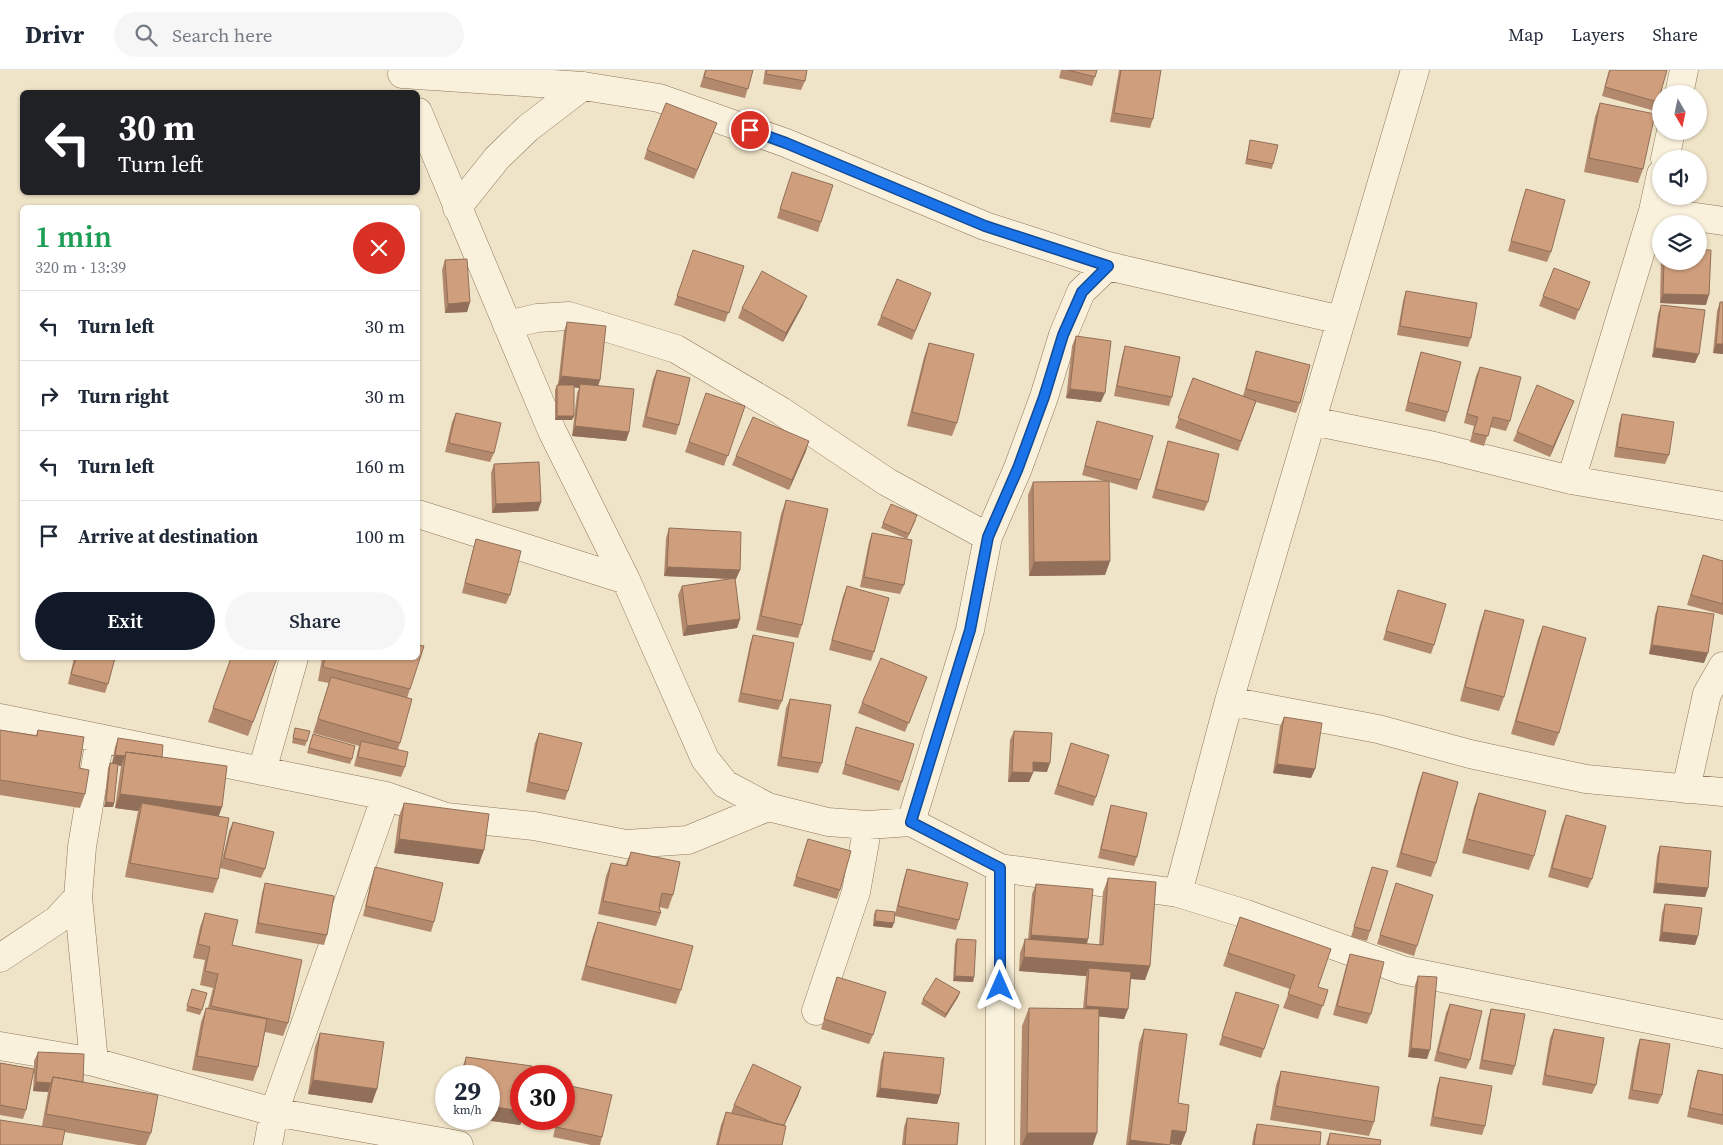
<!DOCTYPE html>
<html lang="en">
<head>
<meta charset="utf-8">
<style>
	:root { --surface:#fff; --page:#f6f6f7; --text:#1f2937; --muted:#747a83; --line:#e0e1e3; --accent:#111827 }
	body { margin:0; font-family:"Source Serif 4",serif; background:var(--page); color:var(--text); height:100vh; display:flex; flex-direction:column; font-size:19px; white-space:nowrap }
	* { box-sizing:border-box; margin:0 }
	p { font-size:16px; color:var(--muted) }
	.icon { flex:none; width:28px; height:28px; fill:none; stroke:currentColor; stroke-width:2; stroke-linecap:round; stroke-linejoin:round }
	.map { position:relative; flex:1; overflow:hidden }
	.drawer { position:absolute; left:20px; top:135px; width:400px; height:455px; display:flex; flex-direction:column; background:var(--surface); border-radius:8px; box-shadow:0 1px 4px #0004 }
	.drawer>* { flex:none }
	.banner { position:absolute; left:20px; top:20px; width:400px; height:105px; border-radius:8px; box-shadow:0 1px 4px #0004; background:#202124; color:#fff; overflow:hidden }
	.needle { width:32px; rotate:171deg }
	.tools { position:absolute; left:1652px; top:15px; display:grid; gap:10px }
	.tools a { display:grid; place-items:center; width:55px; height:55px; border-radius:50%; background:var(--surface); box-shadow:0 1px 4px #0004; font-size:25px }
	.speed { position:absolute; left:435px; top:995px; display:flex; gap:10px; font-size:25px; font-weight:700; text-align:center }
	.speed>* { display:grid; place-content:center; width:65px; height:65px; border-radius:50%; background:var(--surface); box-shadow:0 1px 4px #0004; line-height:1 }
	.speed small { font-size:12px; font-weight:400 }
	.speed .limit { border:8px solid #d22; background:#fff; color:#111 }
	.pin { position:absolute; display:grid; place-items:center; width:42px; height:42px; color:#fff; margin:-21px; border:2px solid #fff; border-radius:50%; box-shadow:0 1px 5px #0007 }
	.me { position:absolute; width:55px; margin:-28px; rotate:0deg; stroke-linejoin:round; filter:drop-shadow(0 0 4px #0008) }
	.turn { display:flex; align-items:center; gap:18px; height:105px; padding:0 15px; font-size:22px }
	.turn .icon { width:65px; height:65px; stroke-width:2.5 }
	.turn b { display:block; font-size:35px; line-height:42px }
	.round { display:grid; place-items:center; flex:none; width:52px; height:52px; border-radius:26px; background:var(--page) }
	.summary { display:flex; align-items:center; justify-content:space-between; height:85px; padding:0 15px }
	h1 { font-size:30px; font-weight:600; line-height:38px; color:#1e9e55 }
	.cta { display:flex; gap:10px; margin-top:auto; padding:10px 15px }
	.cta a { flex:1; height:58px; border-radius:30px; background:var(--accent); color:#fff; font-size:20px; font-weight:600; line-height:58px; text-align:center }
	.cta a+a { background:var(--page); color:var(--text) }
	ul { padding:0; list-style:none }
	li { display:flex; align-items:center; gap:15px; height:70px; padding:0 15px; border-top:1px solid var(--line) }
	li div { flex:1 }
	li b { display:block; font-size:19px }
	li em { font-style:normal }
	header { display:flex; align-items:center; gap:30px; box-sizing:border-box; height:70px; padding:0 25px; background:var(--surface); border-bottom:1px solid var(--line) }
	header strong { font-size:24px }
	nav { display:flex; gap:28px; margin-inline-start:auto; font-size:18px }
	.search { width:350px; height:45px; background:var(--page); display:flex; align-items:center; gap:12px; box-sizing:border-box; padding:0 18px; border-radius:28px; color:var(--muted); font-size:19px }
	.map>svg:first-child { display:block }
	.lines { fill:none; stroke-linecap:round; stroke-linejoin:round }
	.minor-casing { stroke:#8d765c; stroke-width:29 }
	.minor { stroke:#faf1dc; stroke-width:28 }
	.wall { fill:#b2896c }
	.shaded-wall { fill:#916f58 }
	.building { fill:#cf9f7d; stroke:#916f58 }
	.route-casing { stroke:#114b97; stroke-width:12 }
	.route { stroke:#1a73e8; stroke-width:9 }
</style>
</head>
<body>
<header>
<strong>Drivr</strong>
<div class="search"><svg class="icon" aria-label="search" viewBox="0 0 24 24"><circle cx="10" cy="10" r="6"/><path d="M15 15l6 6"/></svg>Search here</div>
<nav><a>Map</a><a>Layers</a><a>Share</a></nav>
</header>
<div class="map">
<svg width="1723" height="1075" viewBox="0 0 1723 1075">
	<rect width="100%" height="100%" fill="#f0e4c8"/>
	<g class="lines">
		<g class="minor-casing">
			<path id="minor" d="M402,4L583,16L659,28L786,73L985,156L1108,196L1341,250
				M1679,24L1684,0
				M418,42L552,361L626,510L705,689L725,714L768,737L828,752L868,755L911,752L1000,798L1178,823L1246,844L1402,900L1723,964
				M1665,89L1671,61
				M457,138L497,88L528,58L583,16
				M1653,141L1723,151
				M507,255L537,248L569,246L676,279L781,341L887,412L988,467
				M1312,351L1434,376L1571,410L1723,436
				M1571,410L1653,141L1661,104
				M418,444L626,510
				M1229,631L1378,659L1470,684L1586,709L1723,722
				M0,648L386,726L446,747L534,756L626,774L688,770L768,737
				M262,701L294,588
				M1686,719L1707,624L1723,596
				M911,752L970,560L988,467L1018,398L1044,327L1063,265L1081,222L1108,196
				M1000,798V1075
				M1178,823L1229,631L1415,0
				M0,888L57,850L78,827
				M816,941L856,822L868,755
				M0,976L94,992L274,1042L459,1075
				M94,992L78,827L82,777L100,668
				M268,1075L274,1042L386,726"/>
		</g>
		<use href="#minor" class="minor"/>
	</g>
	<path class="wall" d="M705,0H753L745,28L700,17Z
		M765,0H807L805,11L801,20L763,14Z
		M1061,0H1097L1092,16L1059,8Z
		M1119,0H1161L1153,49L1150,58L1110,52Z
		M1609,0H1667L1658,32L1655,41L1602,26Z
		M1600,33L1643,99L1638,113L1584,102L1595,47Z
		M717,53L694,109L644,89L647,80Z
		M1250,70L1273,94L1272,99L1245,94Z
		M789,111L821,152L818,162L777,148Z
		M1526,119L1551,182L1547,192L1508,181L1523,128Z
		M693,180L744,196L725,252L674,235Z
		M1661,187V191H1699L1706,235L1660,233Z
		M445,190L470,232L467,242L445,243L442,200Z
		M1554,198L1590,212L1575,250L1539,236Z
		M1406,221L1471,268L1468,277L1397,265L1403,231Z
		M931,223L912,270L877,255L881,246Z
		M1720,232H1723V284L1713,283L1717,241Z
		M803,235L783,272L738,248L742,238Z
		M1661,235L1695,293L1652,287L1658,244Z
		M567,252L600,310L598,316L629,362L626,371L572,366L577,323L579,318L574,317V346L572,350H555V320L557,315H558L564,261Z
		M1076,266L1101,332L1066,328L1072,276Z
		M929,273L957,353L952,366L907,356L924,287Z
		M1125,276L1172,327L1169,336L1114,326L1122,286Z
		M1256,281L1300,333L1296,343L1256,332L1238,381L1175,358L1193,308L1243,326Z
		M1421,282L1448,342L1445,352L1405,341L1418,291Z
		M1480,297L1510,351L1506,361L1490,357L1484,376L1470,372L1474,356L1464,353L1476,306Z
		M657,300L679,355L676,365L642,357L653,309Z
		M706,323L745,336L724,396L685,382Z
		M1570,340L1550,387L1513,371L1517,362Z
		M456,343L494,383L490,392L445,382L452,352Z
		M1622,344L1669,385L1665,394L1614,387L1619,354Z
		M1097,351L1140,410L1137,420L1109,412L1110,491L1105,505L1029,506L1028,425L1033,412L1104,411L1082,405L1094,361Z
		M1168,371L1208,432L1204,441L1152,428L1165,381Z
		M806,381L789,420L732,395L736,386Z
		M494,394L541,432L538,441L492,443L491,403Z
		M786,430L802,555L798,568L756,560L781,444Z
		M916,450L907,469L881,458L883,453Z
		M669,458L740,500L736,509H735L740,549L737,558L683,566L678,525L682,516L730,509L664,506L666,468Z
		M872,463L904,515L900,524L860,517L869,472Z
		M476,469L510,525L506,534L462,523L473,479Z
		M1703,485L1723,491V545L1687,535Z
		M847,516L874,582L871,591L829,580L843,526Z
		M1398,520L1434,575L1431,584L1383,570Z
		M1658,536L1704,593L1649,584L1655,545Z
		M1485,540L1504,627L1499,641L1460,631L1480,554Z
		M1543,556L1559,663L1554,676L1511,664L1538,569Z
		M753,565L782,631L778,640L738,632L750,574Z
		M74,588H115L108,614L105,623L68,614Z
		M231,588H277L248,666L208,652Z
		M322,588H418L410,619L407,628L400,673L398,679L405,697L401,707L354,696L359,676L313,663L329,613L318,611Z
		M927,607L905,662L858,643L862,633Z
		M790,629L822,693L818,703L777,696L786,638Z
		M1284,647L1315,699L1311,708L1273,703L1280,656Z
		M856,657L902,712L899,721L842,704Z
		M295,658L307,671L305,676L292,673Z
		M0,660L36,665L38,660L79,698L85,724L80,738L0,725V728Z
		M1014,661L1047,702L1033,701L1029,712H1008L1010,670Z
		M539,663L568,721L565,730L526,722L535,673Z
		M118,668L162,687L222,737L218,746V809L213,823L125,807L137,746L138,741L115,738L121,696L118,695L114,733L113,737H104L108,698L110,693H112L115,677Z
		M311,669L352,689L350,694L307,683Z
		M1071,673L1096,727L1093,736L1054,724Z
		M1423,702L1436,793L1431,807L1396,797L1418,716Z
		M1479,723L1534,786L1529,800L1462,783L1474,737Z
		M404,733L479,794L394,783L399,746Z
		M1111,735L1137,787L1134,796L1098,788L1108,745Z
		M1566,745L1592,809L1588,818L1548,807L1562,755Z
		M233,752L265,799L261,808L220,798L229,761Z
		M808,769L840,820L837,829L793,816Z
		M1660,776L1708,818L1705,827L1653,823L1657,786Z
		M631,782L673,825L668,839L659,837L661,843L656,856L598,844L606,806L611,793L625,796Z
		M375,797L434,852L431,862L363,846L372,807Z
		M1372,797L1370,861L1367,871L1351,867Z
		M907,799L959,850L956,860L895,846L892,858L873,856L874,844L876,840L895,844L904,808Z
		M1108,808L1150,896L1145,910L1131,909L1128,939L1124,949L1099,946L1093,1075H1020L1022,956L1029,938L1083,939L1086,906L1019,901L1020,883L1025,869L1028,870L1032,824L1036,814L1088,869L1087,874L1099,875L1103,822Z
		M265,813L327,865L324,875L255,863L262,823Z
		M1396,813L1417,876L1414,886L1377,874Z
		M1665,834L1698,866L1695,875L1659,871L1662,843Z
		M205,843L232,875L288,953L283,966L265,962L258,997L253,1011L192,1000L201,952L206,938H208L213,918L200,915L205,890L193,888L200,857Z
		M1240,847L1318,917L1328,920L1318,949L1283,938L1290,919L1223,896Z
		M598,852L681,920L676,934L581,910L593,866Z
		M957,869L974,907L973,912L953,911L955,874Z
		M1350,884L1371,944L1367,954L1333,945L1347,893Z
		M1418,906L1427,989L1408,987L1415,915Z
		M837,907L873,965L869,974L821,959Z
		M192,919L202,940L200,945L186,941Z
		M960,922L958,927L945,948L921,934L923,929Z
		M1236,922L1264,979L1261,988L1219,975Z
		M1450,934L1470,990L1466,999L1434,991L1446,943Z
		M1491,939L1515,996L1512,1005L1479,999L1488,948Z
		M1144,959L1178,1033L1186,1062L1181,1075L1170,1074V1075H1126L1139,973Z
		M1554,959L1596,1015L1592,1024L1542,1015L1550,968Z
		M320,963L377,1019L372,1033L308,1024L315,977Z
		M1640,969L1662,1025L1658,1034L1628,1029L1637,978Z
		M38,982L83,1012L151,1063L146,1075H138L64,1062L42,1056L48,1022L33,1021L34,1000L26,1040L23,1049L0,1045V993L34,999V991Z
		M884,982L940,1025L937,1034L876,1027L881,991Z
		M466,987L532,996L531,1006H521V1049H523L520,1055L478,1049H489V1006H461V1001Z
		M1698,1000L1723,1005V1055L1687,1047L1695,1009Z
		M1281,1001L1374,1052L1369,1066L1270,1050L1276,1015Z
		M1440,1007L1485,1056L1482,1065L1430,1056L1437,1016Z
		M566,1015L602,1067L600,1075H591L553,1067L557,1049H564V1022Z
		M801,1017L798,1026L784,1055L782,1075H716L721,1055L726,1042L731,1043L734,1035Z
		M907,1048L957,1075H902L904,1057Z
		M1257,1054L1320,1075H1252L1254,1063Z
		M1330,1063L1380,1075H1326Z"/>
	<path class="shaded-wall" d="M369,122H395L394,124H369Z
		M1663,224L1709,225L1706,235L1660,233Z
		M807,226L803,235L783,272L786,263Z
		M470,232L467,242L445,243L448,234Z
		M1716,274H1723V284L1713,283Z
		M1655,278L1699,284L1695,293L1652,287Z
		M561,306L600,310L597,319L580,314L579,318L558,315Z
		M1070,319L1105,323L1101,332L1066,328Z
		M1574,331L1570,340L1550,387L1553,377Z
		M557,346H574L572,350H555Z
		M575,356L629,362L626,371L572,366Z
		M809,371L806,381L789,420L792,410Z
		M541,432L538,441L492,443L496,434Z
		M1110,491L1105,505L1029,506L1034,492Z
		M667,497L740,500L736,509L664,506Z
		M740,549L737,558L683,566L687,556Z
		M1652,575L1708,583L1704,593L1649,584Z
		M115,685L125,686L121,696L112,694Z
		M1033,692L1050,693L1047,702L1030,701Z
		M1277,694L1315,699L1311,708L1273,703Z
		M1012,702L1033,703L1029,712H1008Z
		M120,724L222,737L217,751L142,733L138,741L115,738Z
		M106,732L114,733L113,737H104Z
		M399,769L484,780L479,794L394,783Z
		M1656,813L1708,818L1705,827L1653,823Z
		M875,851L894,853L892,858L873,856Z
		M1662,862L1698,866L1695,875L1659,871Z
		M1031,865L1088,869L1085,879L1028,874Z
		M1024,887L1150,896L1145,910L1089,906V898L1086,906L1019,901Z
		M955,906L974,907L973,912L953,911Z
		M960,922L958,927L945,948L946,944Z
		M1086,936L1128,939L1124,949L1083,945Z
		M1411,978L1430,980L1427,989L1408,987Z
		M313,1010L377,1019L372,1033L308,1024Z
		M36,1012L51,1013L48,1022L33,1021Z
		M801,1017L798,1026L779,1066L783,1057Z
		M880,1018L940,1025L937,1034L876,1027Z
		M489,1036L521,1041V1049H523L520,1055L478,1049H489Z
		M1172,1060L1186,1062L1181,1075L1167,1074Z
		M1027,1063H1097L1093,1075H1022Z
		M1130,1070L1168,1075H1128Z"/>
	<path class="building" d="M706,0H753L748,19L704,7Z
		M767,0H807L805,11L766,4Z
		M1068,0H1097L1095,7Z
		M1121,0H1161L1153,49L1114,43Z
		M1610,0H1667L1658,32L1605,17Z
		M666,33L717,53L697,100L647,80Z
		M1600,33L1655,44L1643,99L1589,88Z
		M1250,70L1278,75L1273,94L1247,89Z
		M792,102L833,115L821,152L780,139Z
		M1526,119L1565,130L1551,182L1511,171Z
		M693,180L744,196L729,243L677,226Z
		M1699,180H1711L1709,225L1663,224L1664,191H1699Z
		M467,189L470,232L448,234L445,190Z
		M1554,198L1590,212L1579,240L1543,226Z
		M762,201L807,226L786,263L742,238Z
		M897,209L931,223L915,261L881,246Z
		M1406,221L1477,233L1471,268L1400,256Z
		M1720,232H1723V274H1716Z
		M1661,235L1705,240L1699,284L1655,278Z
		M567,252L606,256L600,310L561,306Z
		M1076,266L1111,271L1105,323L1070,319Z
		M929,273L974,284L957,353L912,342Z
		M1125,276L1180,287L1172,327L1117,316Z
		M1256,281L1310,295L1300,333L1246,319Z
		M1421,282L1461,292L1448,342L1408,332Z
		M1480,297L1521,307L1510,351L1493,347L1488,366L1473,363L1478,347L1467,344Z
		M657,300L690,308L679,355L646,347Z
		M1193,308L1256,331L1241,371L1178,348Z
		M580,314L634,319L629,362L575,356Z
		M557,315H574V346H557Z
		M1537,315L1574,331L1553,377L1517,362Z
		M706,323L745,336L728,386L689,372Z
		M456,343L501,353L494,383L449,373Z
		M1622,344L1674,352L1669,385L1617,377Z
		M753,347L809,371L792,410L736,386Z
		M1097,351L1153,366L1140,410L1085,396Z
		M1168,371L1219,384L1208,432L1156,419Z
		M539,392L541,432L496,434L494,394Z
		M1109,411L1110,491L1034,492L1033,412Z
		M786,430L828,439L802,555L761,546Z
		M891,434L917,445L909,464L883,453Z
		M669,458L741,462L740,500L667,497Z
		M872,463L912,470L904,515L864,507Z
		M476,469L521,481L510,525L465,513Z
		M1703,485L1723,491V534L1691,525Z
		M735,508L740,549L687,556L682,516Z
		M847,516L889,528L874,582L832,570Z
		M1398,520L1446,534L1434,575L1386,561Z
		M1658,536L1714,544L1708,583L1652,575Z
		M1485,540L1524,550L1504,627L1465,617Z
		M1543,556L1586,568L1559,663L1516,651Z
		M753,565L794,573L782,631L741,623Z
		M418,575L424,576L410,619L323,597L325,588H418Z
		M76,588H115L108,614L71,604Z
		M231,588H277L253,652L213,638Z
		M881,588L927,607L909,653L862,633Z
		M331,607L412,629L400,673L318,649Z
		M790,629L831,635L822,693L781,687Z
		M1284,647L1322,653L1315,699L1277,694Z
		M856,657L914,674L902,712L845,694Z
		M295,658L310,661L307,671L293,668Z
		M0,660L37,666L38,660L84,667L79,698L89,700L85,724L0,710Z
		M1014,661L1052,663L1050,693L1033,692V703L1012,702Z
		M539,663L582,673L568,721L529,712Z
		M313,664L355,676L352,689L309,678Z
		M118,668L163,675L162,687L126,682L125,686L115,685Z
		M361,671L408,682L405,697L358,687Z
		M1071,673L1109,685L1096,727L1058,715Z
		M126,682L227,696L222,737L120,724Z
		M110,693L118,694L114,733L106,732Z
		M1423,702L1458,712L1436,793L1401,783Z
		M1479,723L1546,741L1534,786L1467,769Z
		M142,733L229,748L218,809L130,793Z
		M404,733L489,744L484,780L399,769Z
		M1111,735L1147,743L1137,787L1101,779Z
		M1566,745L1606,756L1592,809L1552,798Z
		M233,752L274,762L265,799L224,788Z
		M808,769L851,781L840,820L796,807Z
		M1660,776L1711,781L1708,818L1656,813Z
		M631,782L680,792L673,825L662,823L659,837L661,843L603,831L611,793L627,796Z
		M375,797L443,813L434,852L366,836Z
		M1372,797L1388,801L1370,861L1354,857Z
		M907,799L968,813L959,850L898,836Z
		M1108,808L1156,812L1150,896L1024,887L1025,869L1103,875Z
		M265,813L334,826L327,865L258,853Z
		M1396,813L1433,825L1417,876L1380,865Z
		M1036,814L1093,819L1088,869L1031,865Z
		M1665,834L1702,838L1698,866L1662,862Z
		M876,840L895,842L894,853L875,851Z
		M205,843L238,850L232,875L302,890L288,953L211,936L218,904L205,901L210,877L198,874Z
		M1240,847L1331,879L1318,917L1328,920L1323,936L1288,924L1295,905L1228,883Z
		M598,852L693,876L681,920L586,896Z
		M957,869L976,870L974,907L955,906Z
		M1350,884L1384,892L1371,944L1337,936Z
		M1089,898L1131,902L1128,939L1086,936Z
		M1418,906L1437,907L1430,980L1411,978Z
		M837,907L886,922L873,965L824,949Z
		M936,908L960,922L946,944L923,929Z
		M192,919L207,923L202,940L187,936Z
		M1236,922L1279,935L1264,979L1222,966Z
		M1450,934L1482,941L1470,990L1438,982Z
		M206,938L267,949L258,997L197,986Z
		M1029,938L1099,939L1097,1063H1027Z
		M1491,939L1525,944L1515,996L1482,990Z
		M1144,959L1187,964L1178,1033L1189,1035L1186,1062L1172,1060L1170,1075L1130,1070Z
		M1554,959L1604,968L1596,1015L1545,1005Z
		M320,963L384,972L377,1019L313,1010Z
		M1640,969L1670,974L1662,1025L1632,1020Z
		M38,982L84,984L83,1012L53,1007L51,1013L36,1012Z
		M884,982L944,988L940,1025L880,1018Z
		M466,987L532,996L531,1006H521V1041L489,1036V1006H463Z
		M0,993L34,999L26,1040L0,1035Z
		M753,994L801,1017L784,1055L773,1053L734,1035Z
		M1698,1000L1723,1005V1045L1690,1038Z
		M1281,1001L1379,1017L1374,1052L1275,1036Z
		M53,1007L158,1025L151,1063L46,1044Z
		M1440,1007L1492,1016L1485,1056L1433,1047Z
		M566,1015L612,1025L602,1067L556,1057L558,1049H564V1026Z
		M726,1042L786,1056L782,1075H718Z
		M907,1048L959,1053L957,1075H905Z
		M0,1050L65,1060L62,1075H0Z
		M1257,1054L1321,1062L1320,1075H1254Z
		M1330,1063L1381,1070L1380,1075H1328Z"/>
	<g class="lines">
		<g class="route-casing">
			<path id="route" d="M750,60L786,73L985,156L1108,196L1082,222L1063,265L1044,327L1018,398L988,467L970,560L911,752L1000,798V916"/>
		</g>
		<use href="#route" class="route"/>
	</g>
</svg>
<div class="tools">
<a><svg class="needle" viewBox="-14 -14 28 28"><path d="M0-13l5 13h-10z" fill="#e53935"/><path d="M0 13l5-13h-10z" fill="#747a83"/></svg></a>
<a><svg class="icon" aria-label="sound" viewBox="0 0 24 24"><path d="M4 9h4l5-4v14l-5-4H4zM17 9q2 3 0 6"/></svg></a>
<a><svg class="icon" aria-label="layers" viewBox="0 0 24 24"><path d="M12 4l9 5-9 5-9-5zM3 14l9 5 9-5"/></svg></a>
</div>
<div class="speed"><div>29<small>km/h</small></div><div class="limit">30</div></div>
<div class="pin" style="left:750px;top:60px;background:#d93025"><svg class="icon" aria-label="arrive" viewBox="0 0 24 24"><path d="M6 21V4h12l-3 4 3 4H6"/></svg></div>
<svg class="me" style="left:1000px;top:916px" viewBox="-20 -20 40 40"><path d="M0-17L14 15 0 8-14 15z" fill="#1a73e8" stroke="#fff" stroke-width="4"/></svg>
<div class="banner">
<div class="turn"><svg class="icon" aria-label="left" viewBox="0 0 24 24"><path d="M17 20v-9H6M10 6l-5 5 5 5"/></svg><div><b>30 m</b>Turn left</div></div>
</div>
<section class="drawer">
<div class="summary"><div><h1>1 min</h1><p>320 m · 13:39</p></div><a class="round" style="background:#d93025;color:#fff"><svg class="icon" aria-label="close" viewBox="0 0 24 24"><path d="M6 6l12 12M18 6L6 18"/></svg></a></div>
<ul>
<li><svg class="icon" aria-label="left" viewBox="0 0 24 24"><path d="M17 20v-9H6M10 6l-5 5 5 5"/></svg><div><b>Turn left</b></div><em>30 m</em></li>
<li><svg class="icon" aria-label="right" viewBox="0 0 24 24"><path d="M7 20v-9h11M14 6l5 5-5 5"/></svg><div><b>Turn right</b></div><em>30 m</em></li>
<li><svg class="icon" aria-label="left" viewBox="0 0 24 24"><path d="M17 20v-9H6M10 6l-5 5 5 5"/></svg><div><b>Turn left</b></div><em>160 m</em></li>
<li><svg class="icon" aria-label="arrive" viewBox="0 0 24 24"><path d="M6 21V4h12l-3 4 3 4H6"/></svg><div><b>Arrive at destination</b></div><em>100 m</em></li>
</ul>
<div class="cta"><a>Exit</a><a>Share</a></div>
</section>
</div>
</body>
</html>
